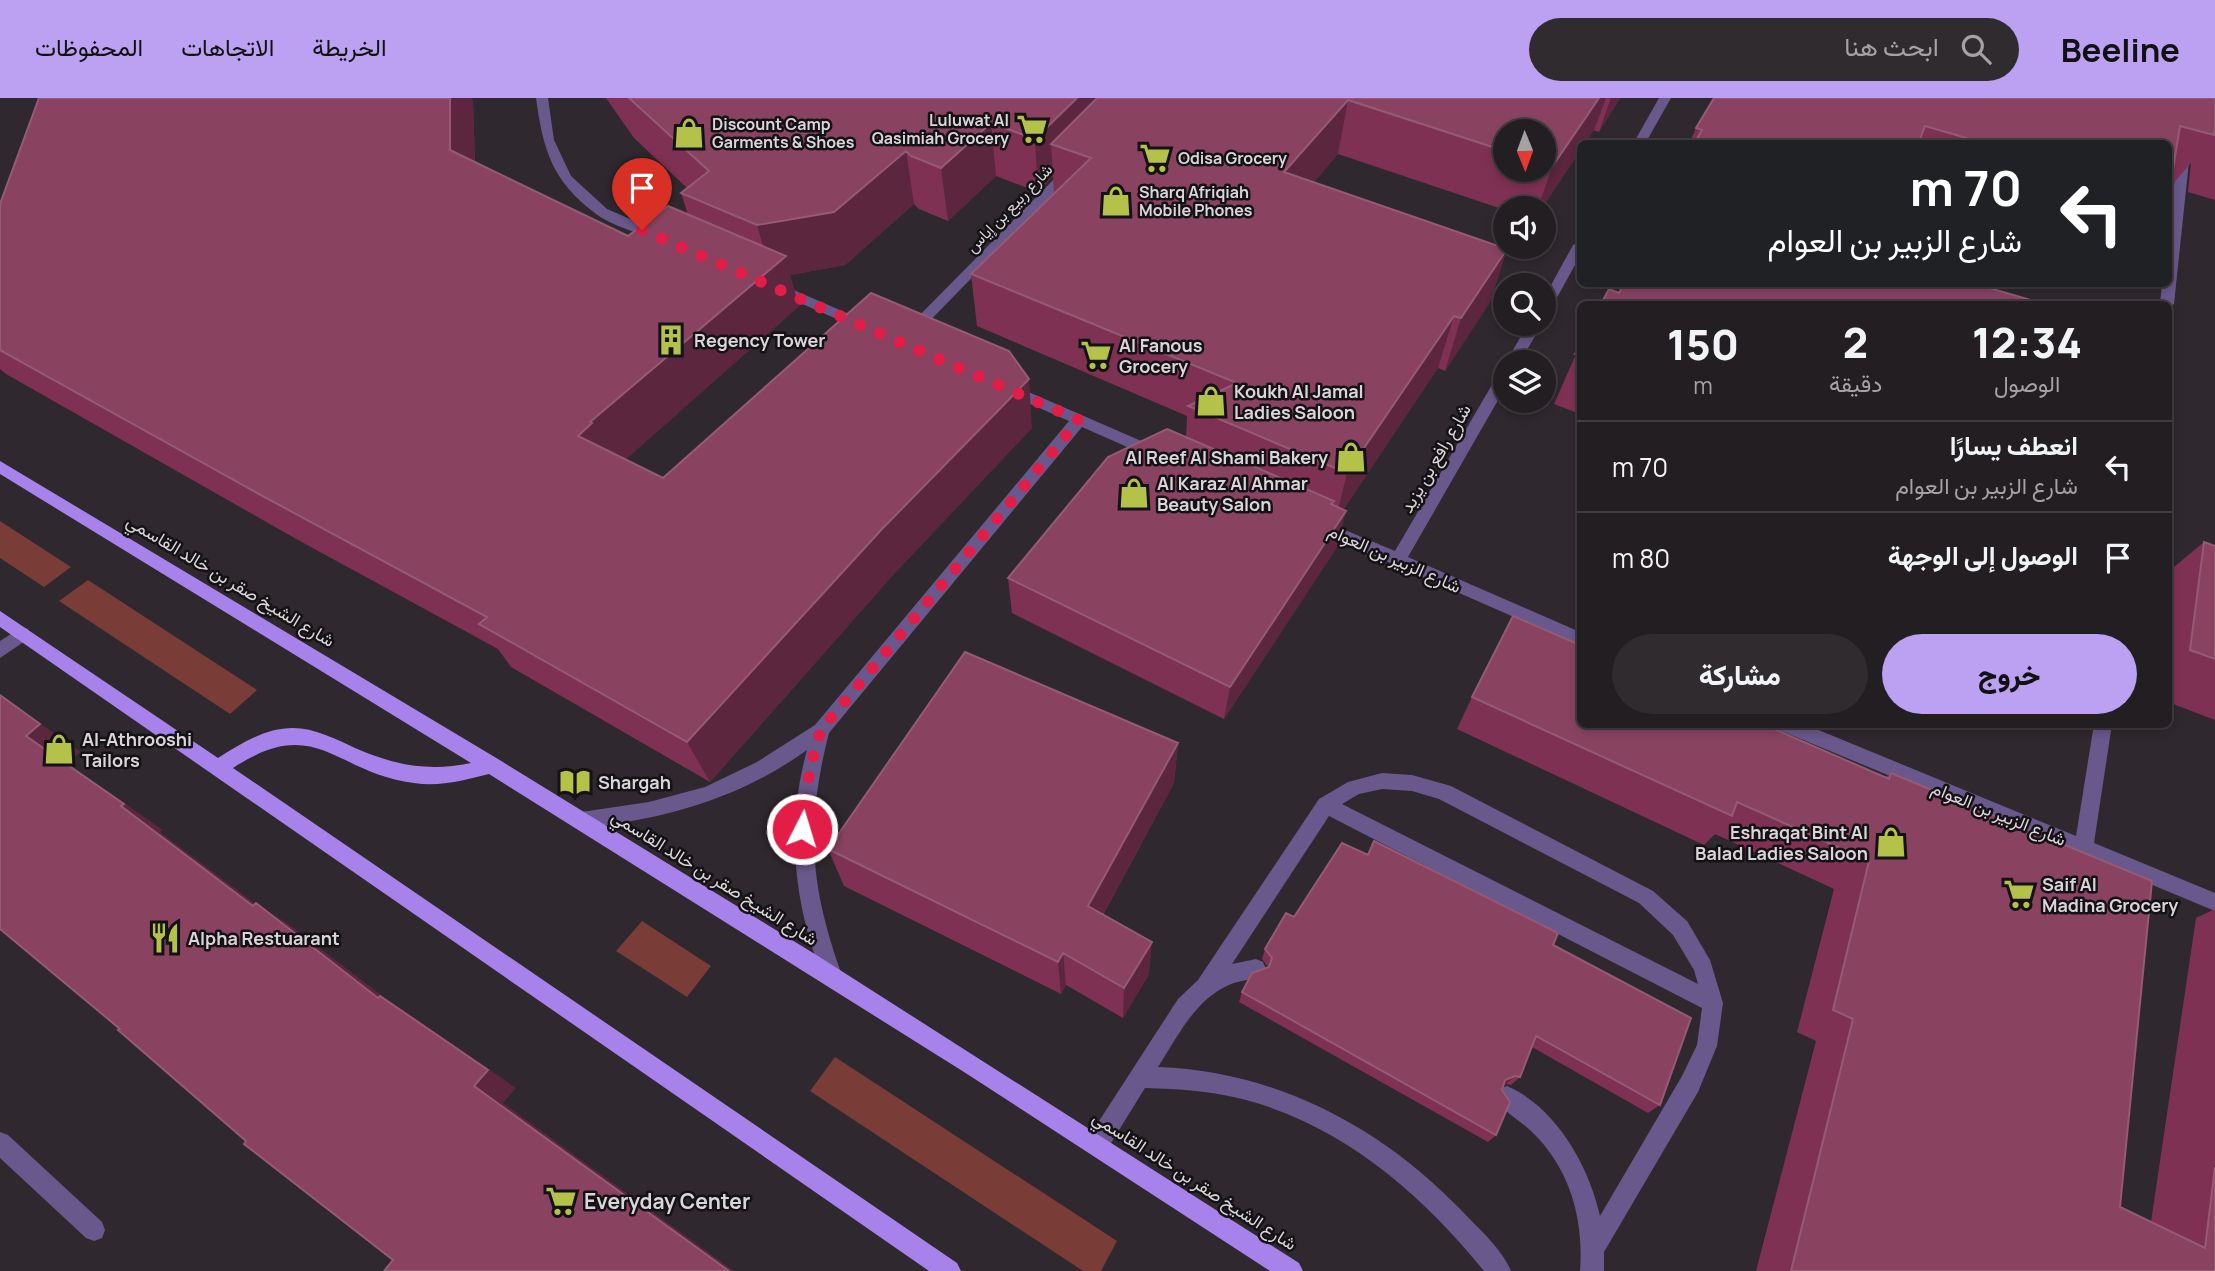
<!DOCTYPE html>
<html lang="ar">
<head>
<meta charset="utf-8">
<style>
	:root { --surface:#231e22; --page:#2f2b2f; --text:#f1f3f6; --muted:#a3a2a5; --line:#403c40; --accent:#bca0f2 }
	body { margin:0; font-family:Manrope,Vazirmatn,sans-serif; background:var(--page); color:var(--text); direction:rtl; height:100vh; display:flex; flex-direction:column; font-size:26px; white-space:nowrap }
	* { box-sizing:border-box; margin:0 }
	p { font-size:23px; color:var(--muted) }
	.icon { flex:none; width:38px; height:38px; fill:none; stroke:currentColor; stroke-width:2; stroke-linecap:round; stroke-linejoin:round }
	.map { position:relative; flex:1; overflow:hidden; direction:ltr }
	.details { position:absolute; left:1577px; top:203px; width:595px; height:427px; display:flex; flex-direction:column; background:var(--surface); border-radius:10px; box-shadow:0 4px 10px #0003,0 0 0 2px var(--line); direction:rtl }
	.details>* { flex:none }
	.top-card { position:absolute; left:1577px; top:42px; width:595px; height:147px; border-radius:10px; box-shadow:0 4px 10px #0003,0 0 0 2px var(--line); direction:rtl; background:#202124; color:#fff; overflow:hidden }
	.needle { width:46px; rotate:179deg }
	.fabs { position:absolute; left:1493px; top:21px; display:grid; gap:14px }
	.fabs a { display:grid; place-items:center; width:63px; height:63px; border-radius:50%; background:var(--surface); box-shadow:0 4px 10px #0003,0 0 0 2px var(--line); font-size:35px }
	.pin { position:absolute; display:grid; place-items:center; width:60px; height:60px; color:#fff; margin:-72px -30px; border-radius:50% 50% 50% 0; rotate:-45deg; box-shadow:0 0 7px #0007 }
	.pin .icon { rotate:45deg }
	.me { position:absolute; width:77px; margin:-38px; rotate:5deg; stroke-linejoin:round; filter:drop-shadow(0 0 5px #0008) }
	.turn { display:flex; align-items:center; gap:24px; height:147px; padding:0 35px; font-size:32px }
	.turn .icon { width:91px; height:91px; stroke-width:2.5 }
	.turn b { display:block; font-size:49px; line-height:60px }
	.eta { display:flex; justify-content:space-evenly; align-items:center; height:119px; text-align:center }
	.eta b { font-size:42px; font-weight:800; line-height:49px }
	.action { display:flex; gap:14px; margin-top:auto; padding:14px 35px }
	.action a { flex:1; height:80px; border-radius:42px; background:var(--accent); color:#111; font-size:28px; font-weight:800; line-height:80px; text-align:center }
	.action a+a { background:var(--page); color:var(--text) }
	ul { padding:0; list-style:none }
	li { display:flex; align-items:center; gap:21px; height:91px; padding:0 35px; border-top:2px solid var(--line) }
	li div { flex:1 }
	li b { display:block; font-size:26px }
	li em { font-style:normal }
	header { display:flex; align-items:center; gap:42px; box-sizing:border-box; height:98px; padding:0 35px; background:var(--accent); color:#111 }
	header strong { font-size:33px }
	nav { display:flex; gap:38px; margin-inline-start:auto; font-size:24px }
	.search { width:490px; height:63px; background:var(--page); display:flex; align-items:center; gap:18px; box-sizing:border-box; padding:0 24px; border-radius:38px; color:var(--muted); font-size:26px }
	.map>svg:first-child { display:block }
	.green { fill:#793c37 }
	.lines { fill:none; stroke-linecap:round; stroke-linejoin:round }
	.lane { fill:#69588b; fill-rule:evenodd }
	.street { fill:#69588b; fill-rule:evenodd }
	.primary { fill:#a882eb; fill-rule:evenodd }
	.wall { fill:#7f3153; fill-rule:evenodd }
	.shaded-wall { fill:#5b263e }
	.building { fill:#894361; stroke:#955a74; stroke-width:2 }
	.route { stroke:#e11d48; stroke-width:12; stroke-dasharray:0 21.6 }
	.labels { text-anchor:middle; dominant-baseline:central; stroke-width:5; stroke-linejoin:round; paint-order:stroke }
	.far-poi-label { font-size:16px; font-weight:bold; fill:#dad5d9; stroke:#151215; text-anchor:start }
	.far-street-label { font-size:16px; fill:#dad5d9; stroke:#151215 }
	.poi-label { font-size:18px; font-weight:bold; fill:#dad5d9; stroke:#151215; text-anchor:start }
	.street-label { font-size:18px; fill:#dad5d9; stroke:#151215 }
	.near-poi-label { font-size:21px; font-weight:bold; fill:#dad5d9; stroke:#151215; text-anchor:start }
</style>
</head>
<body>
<header>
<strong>Beeline</strong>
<div class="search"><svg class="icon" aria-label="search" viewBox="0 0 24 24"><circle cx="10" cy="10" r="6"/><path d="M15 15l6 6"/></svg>ابحث هنا</div>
<nav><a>الخريطة</a><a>الاتجاهات</a><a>المحفوظات</a></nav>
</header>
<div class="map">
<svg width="2215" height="1173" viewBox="0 0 2215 1173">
	<rect width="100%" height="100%" fill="#2f282e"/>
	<path class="green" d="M0,423L71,469L44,489L0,460Z
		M88,482L257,592L230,616L59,503Z
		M642,823L711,868L687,899L616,853Z
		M835,959L1117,1143L1101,1173H1083L810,993Z"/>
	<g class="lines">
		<path class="lane" d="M1382,675L1412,677L1451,688L1653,793L1687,823L1710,862L1723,905L1717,948L1698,994L1604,1154V1173H1580C1584,1121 1570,1070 1531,1033C1520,1022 1502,1014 1496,999L1499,991L1507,988C1556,1009 1589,1068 1600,1118L1682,978L1697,947L1702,910L1329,718L1232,866L1256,861L1263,864L1266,871L1263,878C1253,882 1241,882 1231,886C1195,901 1178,938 1158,969C1277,973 1383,1030 1464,1115C1480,1132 1502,1151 1511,1173H1484C1422,1096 1343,1028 1246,1002C1213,993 1179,991 1145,990L1106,1053L1098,1056L1090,1053L1087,1045L1090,1037L1178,901L1198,882L1319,701L1348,684ZM1382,691L1412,693L1439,701L1639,805L1673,837L1694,872L1698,886L1342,706L1359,696Z
			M0,1034L8,1037L102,1124L105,1132L102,1140L94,1143L86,1140L0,1060Z"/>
		<path class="street" d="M536,0H548L554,42L571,78L607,111L665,136V142H655C637,134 612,128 596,116C552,83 543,52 536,0Z
			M1659,0H1671L1645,46H1633Z
			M2184,50L2190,54L2174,206L2168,210V206H2160L2162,186H2168V136L2178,54Z
			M1068,70L1074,74L1072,77L916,237H906V231L1064,71Z
			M1580,143V158L1549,214L1544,216V200L1573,147Z
			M775,184L870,225L872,228L865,233L860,231L770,192V186Z
			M1528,226H1542L1520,264H1506Z
			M1505,272V290L1408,459L1580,534V548L1315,432L1313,428L1321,422L1395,453L1500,273Z
			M1010,286L1162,352L1165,356L1162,360H1152L1082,329L829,635C805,729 810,789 843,880L840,887L833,890L826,887C794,811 785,732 807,652C739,701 663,722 581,730L574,728L572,722L574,716L581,714L649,704L705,689L757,664L815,627L1069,323L1005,295L1003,291Z
			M22,529L28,531L31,536L28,541L0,560V543Z
			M1774,626H1804L2076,738L2094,626H2112L2094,745L2215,795V813L1777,631Z"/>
		<path class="primary" d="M0,363L498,661L818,858L1299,1165L1303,1173H1270L964,974L489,676C465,682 440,689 414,685C334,675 317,615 233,670L957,1165L961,1173H929L0,529V513L218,660C240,646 265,630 293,630C314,630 336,641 355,650C394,667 428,674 471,665L0,376Z"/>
	</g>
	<path class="wall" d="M39,0H471L473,4L475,64L628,138L688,117L681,95L687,90L634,40L606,0H1620L1599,34L1594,32L1580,46V53L1542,110H1505V112L1338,56L1314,84L1507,151L1490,204L1445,273L1438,270L1343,412L1337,449L1224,621L1012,515L1008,480L1186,340L1187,318L977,228L971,176L1054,96L1053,78L1038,94L996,78L948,123L919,111L914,106L845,167L790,177L799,208L626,361L663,380L1032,330L893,477L710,684L511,569L498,551L298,442L6,276L0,271V106ZM1505,33H1544V72H1505Z
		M2215,0V102L2188,94L2191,65L2170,89L2168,97V46H1689L1696,30Z
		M1580,247V316L1554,306Z
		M2204,444L2215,448V622L2168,604V474Z
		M1472,599L1885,679L1891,675L2120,1109L2151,1124L2196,820L2215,811V1173H1756L1816,943L1797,934L1834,791L1715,736L1704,747L1457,631Z
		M1178,645L1174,685L1103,817L1149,876L1123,920L1066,887L1061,896L844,788L828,751Z
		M1294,819L1553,847L1660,1007L1648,1015L1532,949L1520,979L1511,987L1506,986L1504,987L1496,1037L1488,1044L1239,904L1242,894L1268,869L1262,861L1265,851Z"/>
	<path class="shaded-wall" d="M450,0H471L473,4L476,103L450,52Z
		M1077,0H1130L1051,46L1053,78L1038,94L1035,41Z
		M1599,0H1606L1594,32L1585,46H1580V53L1542,110H1538L1552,69Z
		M1611,0H1620L1599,34Z
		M1348,2L1338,56L1277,127L1284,74Z
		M991,25L996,78L948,123L941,70Z
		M906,53L914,106L845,167L790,177L799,208L615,371L578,338L590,324L770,172L757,127Z
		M1507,151L1490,204L1445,273L1461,220Z
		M1454,218L1438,270L1335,424L1347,375Z
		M1029,281L1032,330L893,477L710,684L687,644L882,431Z
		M1346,413L1337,449L1224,621L1230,589Z
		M0,597L81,654L67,665L163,732L160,734L289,831L253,808L26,638Z
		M1178,645L1174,685L1089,842L1088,808Z
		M256,805L291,828L385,900L412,918L516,990L503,1005L734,1173H729L474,988L378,900Z
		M1152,844L1149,876L1123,920L1124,890Z
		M1063,855L1066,887L1061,896L1058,864Z
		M1515,978L1506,986L1497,990L1505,982Z"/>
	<path class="building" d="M39,0H450V52L628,138L668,108L786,158L590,324L592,325L578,338L663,380L871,195L1009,253L1029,281L882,431L687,644L479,526L487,519L257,395L0,252V106Z
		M629,0H1077L1035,41L991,25L941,70L911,58L906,53L834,114L757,127L681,95L709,73Z
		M1097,0H1599L1552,69L1544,66V33H1505V53L1348,2L1284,74L1507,151L1461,220L1454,218L1347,375L1188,308L1237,285L971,176L1091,60L1051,46Z
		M1714,0H2215V28L2214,37L2180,28L2169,96L2168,95V46H1987L1925,28L1918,46H1694L1702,32L1696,30Z
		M1624,186H1976L2044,206H1601L1609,191L1619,195Z
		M1580,247V258L1575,256Z
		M1167,331L1334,403L1331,406L1346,413L1230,589L1008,480L1108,359Z
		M2204,444L2215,448V561L2190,552Z
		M1513,518L1580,547V626H1763L1889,681L1891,675L2152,783L2120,1109L2205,1150L2215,1069V1173H1791L1853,921L1833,912L1869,763L1737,704L1732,718L1472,599Z
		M965,554L1178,645L1088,808L1152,844L1124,890L1063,855L1058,864L828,751Z
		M0,597L40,626L26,638L124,706L121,708L253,808L256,805L378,900L380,898L488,972L474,988L729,1173H384L393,1162L244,1046L246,1043L118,932L120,931L0,831Z
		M1374,743L1558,835L1553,847L1691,920L1660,1007L1536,938L1520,979L1515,978L1505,982L1502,992L1510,1004L1496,1037L1242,894L1252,875L1269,869L1272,860L1265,851L1286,815L1294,819L1342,745L1368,757Z"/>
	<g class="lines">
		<path class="route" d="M642,132L1079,322L821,632L810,670L802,731"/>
	</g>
	<defs>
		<g id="supermarket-bare" transform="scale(2.415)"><path d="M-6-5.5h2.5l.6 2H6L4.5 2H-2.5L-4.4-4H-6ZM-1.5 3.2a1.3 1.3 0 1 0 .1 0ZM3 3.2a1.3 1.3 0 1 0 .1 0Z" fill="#b5c249" stroke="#151215" stroke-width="2.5" paint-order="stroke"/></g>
		<g id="shop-bare" transform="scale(2.415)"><path d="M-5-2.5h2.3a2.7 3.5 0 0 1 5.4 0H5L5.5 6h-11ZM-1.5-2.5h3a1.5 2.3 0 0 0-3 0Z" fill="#b5c249" stroke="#151215" stroke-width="2.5" paint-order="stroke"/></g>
		<g id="building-bare" transform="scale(2.415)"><path d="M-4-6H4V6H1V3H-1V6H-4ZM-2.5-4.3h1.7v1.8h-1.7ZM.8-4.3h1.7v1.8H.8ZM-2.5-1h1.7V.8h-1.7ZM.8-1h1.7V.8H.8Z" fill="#b5c249" stroke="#151215" stroke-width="2.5" paint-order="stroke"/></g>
		<g id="library-bare" transform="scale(2.415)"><path d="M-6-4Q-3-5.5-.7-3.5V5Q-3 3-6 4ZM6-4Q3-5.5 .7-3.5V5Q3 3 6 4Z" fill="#b5c249" stroke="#151215" stroke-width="2.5" paint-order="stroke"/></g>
		<g id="restaurant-bare" transform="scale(2.415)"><path d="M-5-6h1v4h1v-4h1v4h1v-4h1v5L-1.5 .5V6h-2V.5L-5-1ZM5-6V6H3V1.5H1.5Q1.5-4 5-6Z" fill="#b5c249" stroke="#151215" stroke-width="2.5" paint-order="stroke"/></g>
	</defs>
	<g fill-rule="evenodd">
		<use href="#supermarket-bare" x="1032" y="31"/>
		<use href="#shop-bare" x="689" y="35"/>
		<use href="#supermarket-bare" x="1155" y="60"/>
		<use href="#shop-bare" x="1116" y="103"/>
		<use href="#building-bare" x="671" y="242"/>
		<use href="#supermarket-bare" x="1096" y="257"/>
		<use href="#shop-bare" x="1211" y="303"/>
		<use href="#shop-bare" x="1351" y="359"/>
		<use href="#shop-bare" x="1134" y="395"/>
		<use href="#shop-bare" x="59" y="651"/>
		<use href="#library-bare" x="575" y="684"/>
		<use href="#shop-bare" x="1891" y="744"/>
		<use href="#supermarket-bare" x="2019" y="796"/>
		<use href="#restaurant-bare" x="165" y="840"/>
		<use href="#supermarket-bare" x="561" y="1103"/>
	</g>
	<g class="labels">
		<g class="far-poi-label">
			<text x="1009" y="22" text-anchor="end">Luluwat Al<tspan x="1009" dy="18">Qasimiah Grocery</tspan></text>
			<text x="712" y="26">Discount Camp<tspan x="712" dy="18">Garments &amp; Shoes</tspan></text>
			<text x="1178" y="60">Odisa Grocery</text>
			<text x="1139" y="94">Sharq Afriqiah<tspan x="1139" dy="18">Mobile Phones</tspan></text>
		</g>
		<g class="far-street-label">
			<text transform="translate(1009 110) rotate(-46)">شارع ربيع بن إياس</text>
		</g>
		<g class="poi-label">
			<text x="694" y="242">Regency Tower</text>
			<text x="1119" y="247">Al Fanous<tspan x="1119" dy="21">Grocery</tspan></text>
			<text x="1234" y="293">Koukh Al Jamal<tspan x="1234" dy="21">Ladies Saloon</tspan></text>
			<text x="1328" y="359" text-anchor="end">Al Reef Al Shami Bakery</text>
			<text x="1157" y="385">Al Karaz Al Ahmar<tspan x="1157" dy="21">Beauty Salon</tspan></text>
			<text x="82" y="641">Al-Athrooshi<tspan x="82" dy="21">Tailors</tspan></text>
			<text x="598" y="684">Shargah</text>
			<text x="1868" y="734" text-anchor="end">Eshraqat Bint Al<tspan x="1868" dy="21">Balad Ladies Saloon</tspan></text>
			<text x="2042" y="786">Saif Al<tspan x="2042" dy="21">Madina Grocery</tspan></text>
			<text x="188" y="840">Alpha Restuarant</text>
		</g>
		<g class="street-label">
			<text transform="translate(1435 360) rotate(-60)">شارع رافع بن يزيد</text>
			<text transform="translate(1395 460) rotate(24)">شارع الزبير بن العوام</text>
			<text transform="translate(231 482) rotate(31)">شارع الشيخ صقر بن خالد القاسمي</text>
			<text transform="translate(1999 715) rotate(22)">شارع الزبير بن العوام</text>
			<text transform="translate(715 779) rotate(32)">شارع الشيخ صقر بن خالد القاسمي</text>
			<text transform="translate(1195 1082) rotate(33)">شارع الشيخ صقر بن خالد القاسمي</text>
		</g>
		<g class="near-poi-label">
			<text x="584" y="1103">Everyday Center</text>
		</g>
	</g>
</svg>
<div class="fabs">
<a><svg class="needle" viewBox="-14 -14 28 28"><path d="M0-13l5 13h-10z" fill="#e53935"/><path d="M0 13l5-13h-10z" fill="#a3a2a5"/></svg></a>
<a><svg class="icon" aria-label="sound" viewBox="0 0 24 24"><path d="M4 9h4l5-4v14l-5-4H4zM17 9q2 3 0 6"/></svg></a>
<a><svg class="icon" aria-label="search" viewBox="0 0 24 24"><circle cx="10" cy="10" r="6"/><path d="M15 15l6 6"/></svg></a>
<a><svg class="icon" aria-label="layers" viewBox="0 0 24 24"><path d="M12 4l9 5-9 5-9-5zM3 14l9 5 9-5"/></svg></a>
</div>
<div class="pin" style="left:642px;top:132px;background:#d93025"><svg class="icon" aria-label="arrive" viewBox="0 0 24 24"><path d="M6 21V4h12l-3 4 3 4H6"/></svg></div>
<svg class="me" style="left:802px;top:731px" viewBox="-20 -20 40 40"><circle r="17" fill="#e11d48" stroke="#fff" stroke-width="3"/><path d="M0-11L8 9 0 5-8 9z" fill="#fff"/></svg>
<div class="top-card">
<div class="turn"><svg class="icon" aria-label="left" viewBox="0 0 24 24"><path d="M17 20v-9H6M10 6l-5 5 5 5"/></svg><div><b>70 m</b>شارع الزبير بن العوام</div></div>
</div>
<section class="details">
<div class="eta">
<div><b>12:34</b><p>الوصول</p></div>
<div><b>2</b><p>دقيقة</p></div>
<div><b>150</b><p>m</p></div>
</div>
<ul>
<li><svg class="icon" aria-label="left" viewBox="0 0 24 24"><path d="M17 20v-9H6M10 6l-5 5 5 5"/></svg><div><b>انعطف يسارًا</b><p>شارع الزبير بن العوام</p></div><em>70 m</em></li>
<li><svg class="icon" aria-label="arrive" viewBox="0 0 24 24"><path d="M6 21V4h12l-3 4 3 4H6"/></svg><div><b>الوصول إلى الوجهة</b></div><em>80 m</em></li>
</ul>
<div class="action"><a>خروج</a><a>مشاركة</a></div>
</section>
</div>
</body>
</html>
